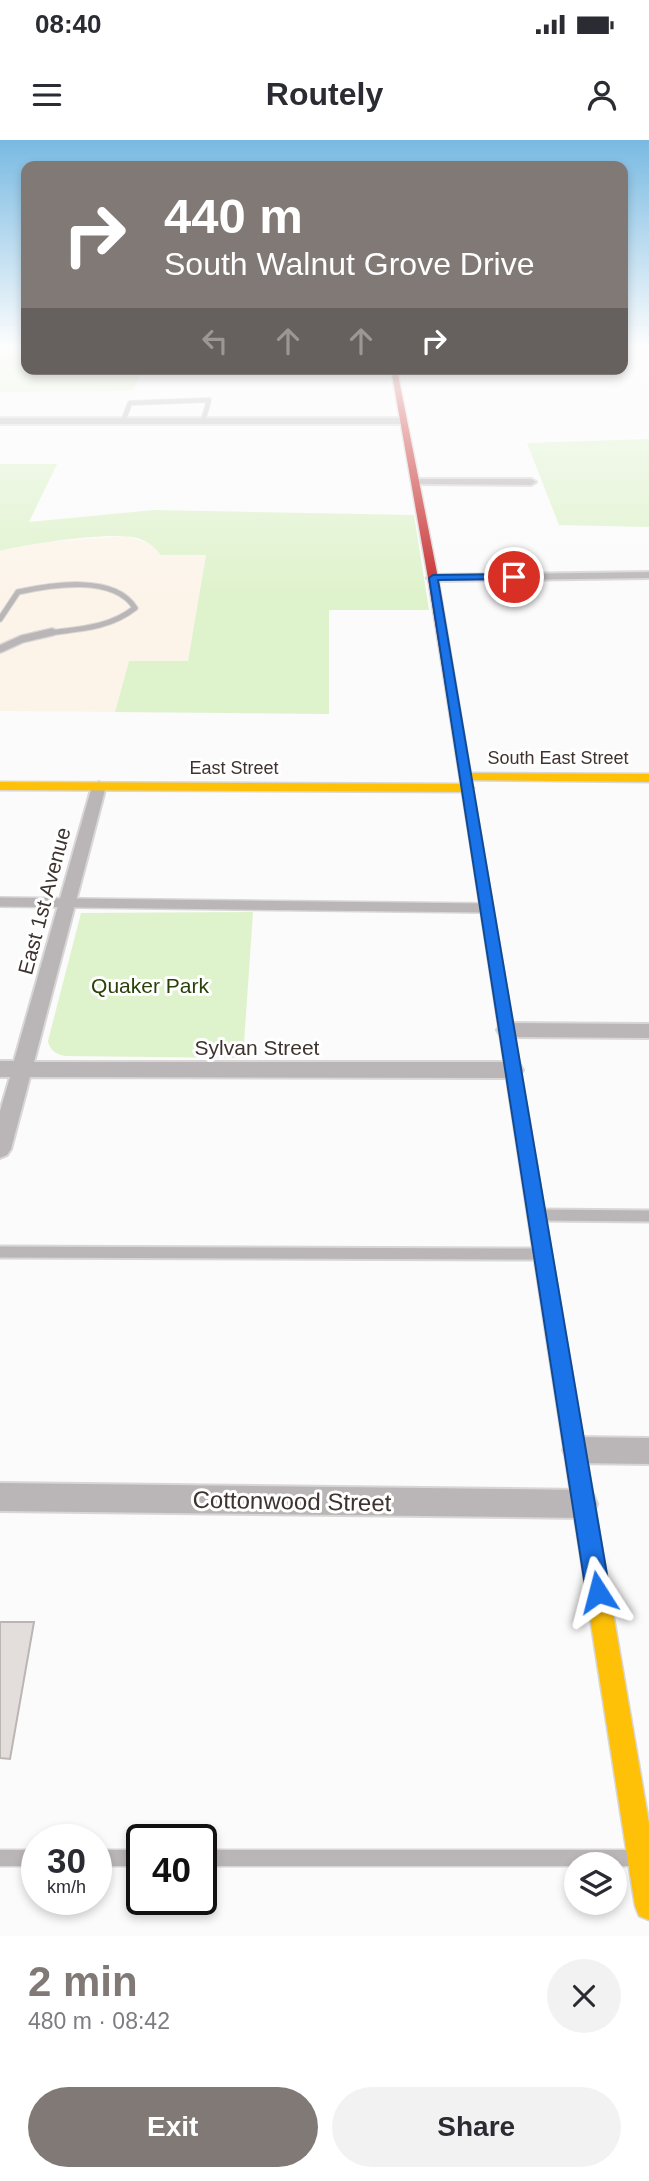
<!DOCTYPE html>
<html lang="en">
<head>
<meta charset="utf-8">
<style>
	:root { --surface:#fff; --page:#f2f2f3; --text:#2b2b33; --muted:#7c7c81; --accent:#807976 }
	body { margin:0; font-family:Helvetica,sans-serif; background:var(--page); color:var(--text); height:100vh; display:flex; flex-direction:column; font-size:26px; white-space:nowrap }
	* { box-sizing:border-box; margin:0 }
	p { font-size:23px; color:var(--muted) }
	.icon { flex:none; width:38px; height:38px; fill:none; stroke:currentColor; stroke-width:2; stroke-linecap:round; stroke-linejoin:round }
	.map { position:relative; height:1796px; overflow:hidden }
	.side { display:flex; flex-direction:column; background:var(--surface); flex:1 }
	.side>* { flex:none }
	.top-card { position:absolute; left:21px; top:21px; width:607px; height:214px; border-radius:14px; box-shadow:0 4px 10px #0003; background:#807976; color:#fff; overflow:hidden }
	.controls { position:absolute; left:564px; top:1712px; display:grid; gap:14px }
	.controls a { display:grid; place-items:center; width:63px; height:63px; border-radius:50%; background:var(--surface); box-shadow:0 4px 10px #0003; font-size:35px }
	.speed { position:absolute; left:21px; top:1684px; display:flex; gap:14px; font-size:35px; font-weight:700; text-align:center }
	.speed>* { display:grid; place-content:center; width:91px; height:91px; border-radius:50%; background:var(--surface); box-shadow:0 4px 10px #0003; line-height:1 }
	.speed small { font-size:18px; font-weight:400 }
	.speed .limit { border:4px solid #111; border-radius:10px; background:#fff; color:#111 }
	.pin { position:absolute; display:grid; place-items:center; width:60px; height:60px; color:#fff; margin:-30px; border:4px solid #fff; border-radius:50%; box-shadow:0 2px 7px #0007 }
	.me { position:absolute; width:77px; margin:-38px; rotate:351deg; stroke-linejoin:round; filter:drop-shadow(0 0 5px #0008) }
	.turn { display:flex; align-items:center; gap:24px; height:147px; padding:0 28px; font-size:32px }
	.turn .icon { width:91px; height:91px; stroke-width:2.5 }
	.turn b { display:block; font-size:49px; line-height:60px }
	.lanes { display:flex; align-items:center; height:66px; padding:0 28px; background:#0003; justify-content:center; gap:35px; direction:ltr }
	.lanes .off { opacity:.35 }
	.round { display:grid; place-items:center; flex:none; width:74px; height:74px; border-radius:37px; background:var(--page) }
	.headline { display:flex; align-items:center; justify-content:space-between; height:119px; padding:0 28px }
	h1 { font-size:42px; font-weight:600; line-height:52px; color:var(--accent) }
	.action { display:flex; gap:14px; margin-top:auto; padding:14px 28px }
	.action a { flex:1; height:80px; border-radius:42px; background:var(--accent); color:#fff; font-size:28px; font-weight:600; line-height:80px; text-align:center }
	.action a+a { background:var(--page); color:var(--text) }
	.status { display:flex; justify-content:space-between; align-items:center; height:49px; padding:0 35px; background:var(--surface); direction:ltr }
	.status svg { height:19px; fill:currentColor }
	header { display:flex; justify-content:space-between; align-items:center; height:91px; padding:0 28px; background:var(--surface); font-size:32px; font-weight:600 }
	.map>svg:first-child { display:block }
	.industrial { fill:#fcf4e9 }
	.green { fill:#def2cb }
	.building { fill:#e3dddb; stroke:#bbb6b4; stroke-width:2 }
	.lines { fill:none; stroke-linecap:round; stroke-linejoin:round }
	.lane-far5-casing { stroke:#d9d7d6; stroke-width:6 }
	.lane-far4-casing { stroke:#d9d7d6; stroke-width:7 }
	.lane-far3-casing { stroke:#d9d7d6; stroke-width:10 }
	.lane-far2-casing { stroke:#d9d7d6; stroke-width:12 }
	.lane-far1-casing { stroke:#d9d7d6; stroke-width:15 }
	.lane-casing { stroke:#d9d7d6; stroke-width:19 }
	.street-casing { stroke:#d9d7d6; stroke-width:4 }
	.fast-casing { stroke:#d9d7d6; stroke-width:3 }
	.slow-casing { stroke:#d9d7d6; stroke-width:3 }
	.jam-casing { stroke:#d9d7d6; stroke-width:3 }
	.lane-far5 { stroke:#bab6b8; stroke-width:4.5 }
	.lane-far4 { stroke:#bab6b8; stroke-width:5 }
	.lane-far3 { stroke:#bab6b8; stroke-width:7 }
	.lane-far2 { stroke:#bab6b8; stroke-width:9 }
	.lane-far1 { stroke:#bab6b8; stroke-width:11 }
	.lane { stroke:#bab6b8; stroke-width:16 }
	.street { fill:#bab6b8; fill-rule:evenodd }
	.fast { fill:#4caf50; fill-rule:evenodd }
	.slow { fill:#ffc107; fill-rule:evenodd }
	.jam { fill:#c62828; fill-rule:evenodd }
	.route { fill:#1a73e8; stroke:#114b97; stroke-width:2 }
	.labels { text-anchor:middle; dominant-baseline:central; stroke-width:6; stroke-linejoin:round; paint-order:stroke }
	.far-street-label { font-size:18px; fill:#3e332e; stroke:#fff }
	.street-label { font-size:21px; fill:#3e332e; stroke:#fff }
	.park-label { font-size:21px; fill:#2a410a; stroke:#fff }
	.near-street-label { font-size:24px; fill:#3e332e; stroke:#fff }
</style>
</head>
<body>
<div class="status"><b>08:40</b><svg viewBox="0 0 49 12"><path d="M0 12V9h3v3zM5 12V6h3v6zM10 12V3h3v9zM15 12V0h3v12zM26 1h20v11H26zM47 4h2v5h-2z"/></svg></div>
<header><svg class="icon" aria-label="menu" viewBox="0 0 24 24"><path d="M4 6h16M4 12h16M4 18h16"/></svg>Routely<svg class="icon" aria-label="person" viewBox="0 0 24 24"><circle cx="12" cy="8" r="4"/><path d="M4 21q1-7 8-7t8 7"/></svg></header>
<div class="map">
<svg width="649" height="1796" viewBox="0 0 649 1796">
	<rect width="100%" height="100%" fill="#fbfbfb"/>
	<path class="industrial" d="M125,396L149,403L161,415H206L188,521H129L115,572L0,571V411L36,403Z"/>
	<path class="green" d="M0,208H26V229H142L133,251L0,252Z
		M649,299V387L559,385L527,303Z
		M0,324H57L29,382L154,370L414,375L429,470H329V574L115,572L129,521H188L206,415H161C155,408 149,402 140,399C117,390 27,404 0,411Z
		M253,772L243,918L65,916C56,914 50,911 48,901L81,773Z"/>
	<path class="building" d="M0,1482H34L10,1619L0,1618Z"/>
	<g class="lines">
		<g class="lane-far5-casing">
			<path id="lane-far5" d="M123,281L130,263L209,260L203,281"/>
		</g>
		<g class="lane-far4-casing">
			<path id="lane-far4" d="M0,479L18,452C51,445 114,434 135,468C107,490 74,489 41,494"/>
		</g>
		<g class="lane-far3-casing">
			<path id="lane-far3" d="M0,509L22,499L52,492"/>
		</g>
		<g class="lane-far2-casing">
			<path id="lane-far2" d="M0,762L486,768"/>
		</g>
		<g class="lane-far1-casing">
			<path id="lane-far1" d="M541,1075L649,1076
				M0,1112L538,1114"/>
		</g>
		<g class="lane-casing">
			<path id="lane" d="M0,1718H37
				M96,1718H142
				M201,1718H649"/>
		</g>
		<g class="street-casing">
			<path id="street" d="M0,278H403L407,281L403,284H0Z
				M412,339H531L536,342L531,345L415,344L412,343Z
				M649,432V438L433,441L427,438L433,435Z
				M99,642L106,646L34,922H513L520,925L523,930L520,935L513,938L30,937L11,1009L7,1015L0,1018V971L10,937H0V921H14L92,646Z
				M507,883L649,884V898L507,897L500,895L497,890L500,885Z
				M576,1297L649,1298V1324L576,1323L567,1319L563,1310L567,1301Z
				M0,1343L583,1350L593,1354L597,1364L593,1374L583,1378L0,1371Z"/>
		</g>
		<g class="fast-casing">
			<path id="fast" d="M475,692L481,696L568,1209L565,1216L558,1219L551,1216L548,1209L469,696Z"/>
		</g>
		<g class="slow-casing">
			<path id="slow" d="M466,633L649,634V642L462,640L460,637Z
				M0,642L468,644L474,648L468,652L0,650Z
				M558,1199L565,1202L568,1209L649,1683V1780L639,1776L635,1766L548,1209L551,1202Z"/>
		</g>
		<g class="jam-casing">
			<path id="jam" d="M391,229H397L438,438L481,696L475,700L469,696L428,438Z"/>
		</g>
		<use href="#lane-far5" class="lane-far5"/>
		<use href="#lane-far4" class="lane-far4"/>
		<use href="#lane-far3" class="lane-far3"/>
		<use href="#lane-far2" class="lane-far2"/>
		<use href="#lane-far1" class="lane-far1"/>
		<use href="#lane" class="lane"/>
		<use href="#street" class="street"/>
		<use href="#fast" class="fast"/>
		<use href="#slow" class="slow"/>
		<use href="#jam" class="jam"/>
	</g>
	<linearGradient id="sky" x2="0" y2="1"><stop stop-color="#79bae2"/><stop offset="0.45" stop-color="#fdfdfd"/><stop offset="1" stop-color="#fdfdfd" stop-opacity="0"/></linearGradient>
	<rect width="649" height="460" fill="url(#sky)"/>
	<path class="route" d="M514,434L517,435V439L438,440L610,1452L606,1460L598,1464L589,1460L586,1452L429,438L433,435Z"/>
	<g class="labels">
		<g class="far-street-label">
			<text x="558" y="618">South East Street</text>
			<text x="234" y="628">East Street</text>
		</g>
		<g class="street-label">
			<text transform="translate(44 761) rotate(-75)">East 1st Avenue</text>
			<text x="257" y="907">Sylvan Street</text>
		</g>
		<g class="park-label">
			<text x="150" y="845">Quaker Park</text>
		</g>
		<g class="near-street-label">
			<text transform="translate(292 1361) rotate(1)">Cottonwood Street</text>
		</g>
	</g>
</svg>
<div class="controls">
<a><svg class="icon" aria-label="layers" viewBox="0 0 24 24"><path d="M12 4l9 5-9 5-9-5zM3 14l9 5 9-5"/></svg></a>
</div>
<div class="speed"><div>30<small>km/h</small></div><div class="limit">40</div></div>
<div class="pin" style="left:514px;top:437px;background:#d93025"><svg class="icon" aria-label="arrive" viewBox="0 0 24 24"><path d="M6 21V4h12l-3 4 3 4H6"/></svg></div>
<svg class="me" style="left:598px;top:1452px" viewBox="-20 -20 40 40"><path d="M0-17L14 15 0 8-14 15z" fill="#1a73e8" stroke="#fff" stroke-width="4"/></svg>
<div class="top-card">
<div class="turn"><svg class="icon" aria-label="right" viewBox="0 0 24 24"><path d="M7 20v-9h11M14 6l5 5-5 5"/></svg><div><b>440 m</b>South Walnut Grove Drive</div></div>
<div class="lanes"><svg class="icon off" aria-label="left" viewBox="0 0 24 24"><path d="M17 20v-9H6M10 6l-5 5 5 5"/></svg><svg class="icon off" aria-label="ahead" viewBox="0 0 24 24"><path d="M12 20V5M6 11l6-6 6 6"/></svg><svg class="icon off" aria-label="ahead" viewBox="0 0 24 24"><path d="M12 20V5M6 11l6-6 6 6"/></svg><svg class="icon" aria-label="right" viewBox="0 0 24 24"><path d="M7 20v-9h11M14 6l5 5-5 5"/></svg></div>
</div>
</div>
<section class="side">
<div class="headline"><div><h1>2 min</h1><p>480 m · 08:42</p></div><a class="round"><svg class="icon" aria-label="close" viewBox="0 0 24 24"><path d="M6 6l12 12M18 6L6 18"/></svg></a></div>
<div class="action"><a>Exit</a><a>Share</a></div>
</section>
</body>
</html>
